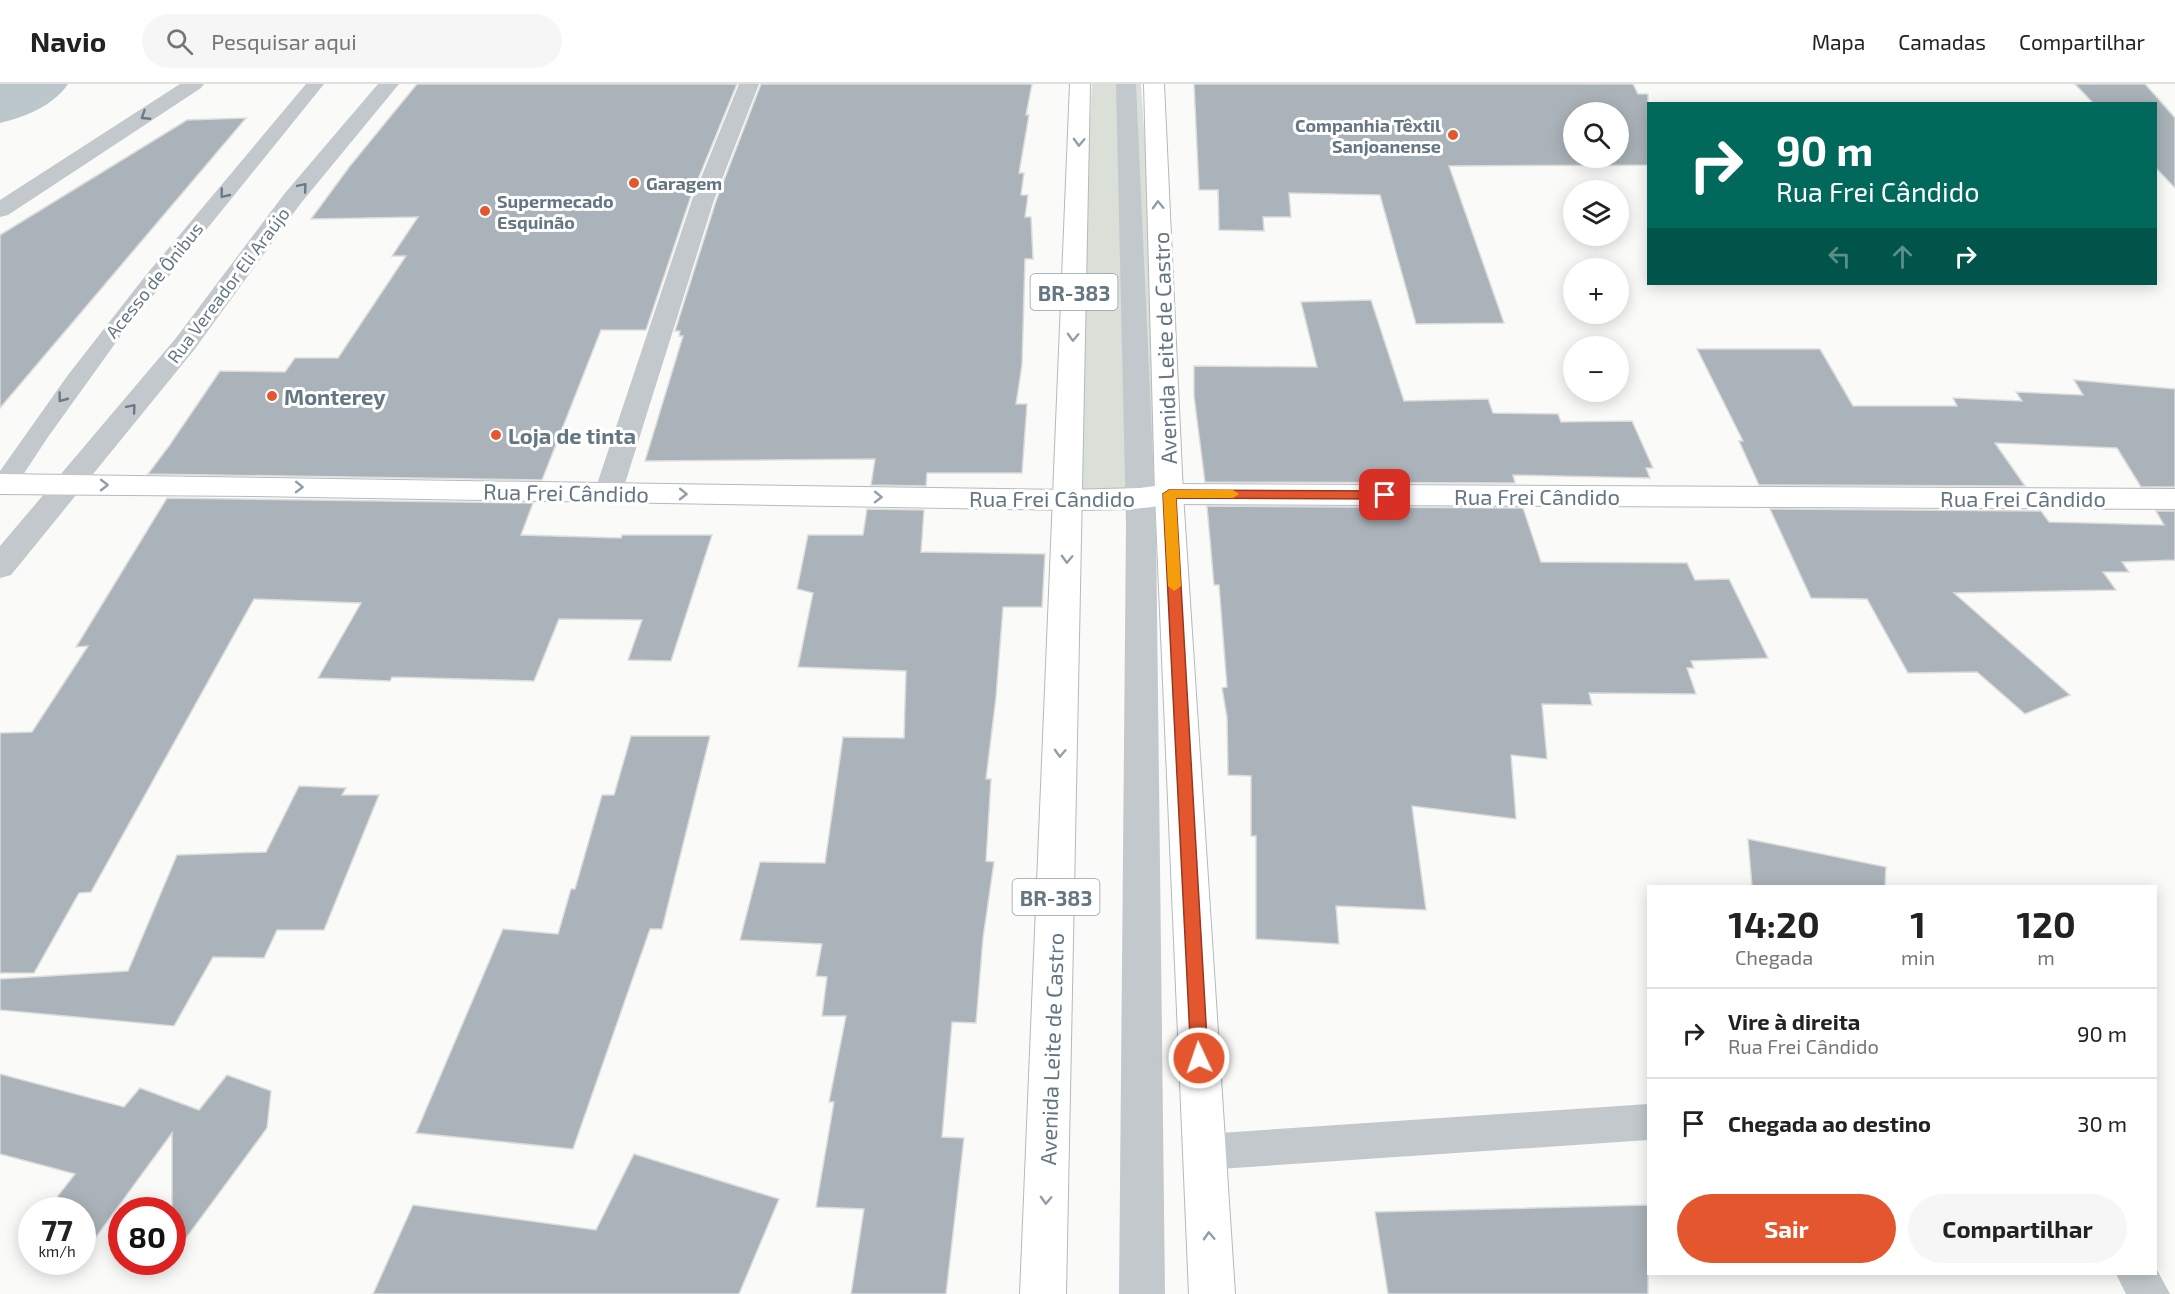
<!DOCTYPE html>
<html lang="pt">
<head>
<meta charset="utf-8">
<style>
	:root { --surface:#fff; --page:#f6f6f6; --text:#222; --muted:#767676; --line:#e0e0e0; --accent:#e4572e }
	body { margin:0; font-family:"Exo 2",sans-serif; background:var(--page); color:var(--text); height:100vh; display:flex; flex-direction:column; font-size:22px; white-space:nowrap }
	* { box-sizing:border-box; margin:0 }
	p { font-size:20px; color:var(--muted) }
	.icon { flex:none; width:33px; height:33px; fill:none; stroke:currentColor; stroke-width:2; stroke-linecap:round; stroke-linejoin:round }
	.map { position:relative; flex:1; overflow:hidden }
	.drawer { position:absolute; left:1647px; top:801px; width:510px; height:390px; display:flex; flex-direction:column; background:var(--surface); border-radius:0px; box-shadow:0 3px 15px #0003 }
	.drawer>* { flex:none }
	.banner { position:absolute; left:1647px; top:18px; width:510px; height:183px; border-radius:0px; box-shadow:0 3px 15px #0003; background:#00695c; color:#fff; overflow:hidden }
	.buttons { position:absolute; left:1563px; top:18px; display:grid; gap:12px }
	.buttons a { display:grid; place-items:center; width:66px; height:66px; border-radius:50%; background:var(--surface); box-shadow:0 3px 15px #0003; font-size:30px }
	.speed { position:absolute; left:18px; top:1113px; display:flex; gap:12px; font-size:30px; font-weight:700; text-align:center }
	.speed>* { display:grid; place-content:center; width:78px; height:78px; border-radius:50%; background:var(--surface); box-shadow:0 3px 15px #0003; line-height:1 }
	.speed small { font-size:15px; font-weight:400 }
	.speed .limit { border:9px solid #d22; background:#fff; color:#111 }
	.pin { position:absolute; display:grid; place-items:center; width:51px; height:51px; color:#fff; margin:-26px; border-radius:12px; box-shadow:0 3px 9px #0006 }
	.me { position:absolute; width:66px; margin:-33px; rotate:357deg; stroke-linejoin:round; filter:drop-shadow(0 0 4px #0008) }
	.turn { display:flex; align-items:center; gap:21px; height:126px; padding:0 30px; font-size:27px }
	.turn .icon { width:78px; height:78px; stroke-width:2.5 }
	.turn b { display:block; font-size:42px; line-height:51px }
	.lanes { display:flex; align-items:center; height:57px; padding:0 30px; background:#0003; justify-content:center; gap:30px; direction:ltr }
	.lanes .off { opacity:.35 }
	.eta { display:flex; justify-content:space-evenly; align-items:center; height:102px; text-align:center }
	.eta b { font-size:36px; font-weight:700; line-height:42px }
	.button { display:flex; gap:12px; margin-top:auto; padding:12px 30px }
	.button a { flex:1; height:69px; border-radius:36px; background:var(--accent); color:#fff; font-size:24px; font-weight:700; line-height:69px; text-align:center }
	.button a+a { background:var(--page); color:var(--text) }
	ul { padding:0; list-style:none }
	li { display:flex; align-items:center; gap:18px; height:90px; padding:0 30px; border-top:2px solid var(--line) }
	li div { flex:1 }
	li b { display:block; font-size:22px }
	li em { font-style:normal }
	header { display:flex; align-items:center; gap:36px; box-sizing:border-box; height:84px; padding:0 30px; background:var(--surface); border-bottom:2px solid var(--line) }
	header strong { font-size:28px }
	nav { display:flex; gap:33px; margin-inline-start:auto; font-size:21px }
	.search { width:420px; height:54px; background:var(--page); display:flex; align-items:center; gap:15px; box-sizing:border-box; padding:0 21px; border-radius:33px; color:var(--muted); font-size:22px }
	.map>svg:first-child { display:block }
	.green { fill:#dadfd7 }
	.lines { fill:none; stroke-linecap:round; stroke-linejoin:round }
	.river { fill:#bbc7cb; fill-rule:evenodd }
	.building { fill:#aab3b9; stroke:#dcdcda; stroke-width:1.5; fill-rule:evenodd }
	.secondary-casing { stroke:#b3babf; stroke-width:2 }
	.primary-casing { stroke:#b5babe; stroke-width:2 }
	.highway-casing { stroke:#b4b9bd; stroke-width:2 }
	.lane { fill:#c3c8cc; fill-rule:evenodd }
	.street { fill:#c3c8cc; fill-rule:evenodd }
	.secondary { fill:#fff; fill-rule:evenodd }
	.primary { fill:#fff; fill-rule:evenodd }
	.highway { fill:#fff; fill-rule:evenodd }
	.oneway { stroke:#6a7a87 }
	.oneway2 { stroke:#939fa8 }
	.route { fill:#e4572e; stroke:#94391e; stroke-width:1.5 }
	.slow { fill:#f59e0b }
	.poi-dot { fill:#e4572e; stroke:#fff; stroke-width:2 }
	.labels { text-anchor:middle; dominant-baseline:central; stroke-width:6; stroke-linejoin:round; paint-order:stroke }
	.far-poi-label { font-size:18px; font-weight:bold; fill:#657683; stroke:#fff; text-anchor:start }
	.far-street-label { font-size:18px; fill:#657683; stroke:#fff }
	.shield { fill:#fff; stroke:#939fa8; stroke-width:1.5 }
	.shield-label { font-size:21px; font-weight:bold; fill:#657683 }
	.street-label { font-size:22px; fill:#657683; stroke:#fff }
	.poi-label { font-size:22px; font-weight:bold; fill:#657683; stroke:#fff; text-anchor:start }
</style>
</head>
<body>
<header>
<strong>Navio</strong>
<div class="search"><svg class="icon" aria-label="search" viewBox="0 0 24 24"><circle cx="10" cy="10" r="6"/><path d="M15 15l6 6"/></svg>Pesquisar aqui</div>
<nav><a>Mapa</a><a>Camadas</a><a>Compartilhar</a></nav>
</header>
<div class="map">
<svg width="2175" height="1210" viewBox="0 0 2175 1210">
	<rect width="100%" height="100%" fill="#fafaf8"/>
	<path class="green" d="M1092,0H1141L1169,410L1068,416Z"/>
	<g class="lines">
		<path class="river" d="M0,0H68C53,22 25,33 0,39Z"/>
	</g>
	<path class="building" d="M417,0H737L690,115L646,246H601L542,396L148,390L169,362L220,287L285,288L295,274H338L406,172H392L418,133L311,135L350,82Z
		M761,0H1032L1026,31H1029L1019,89H1024L1021,111H1028L1025,133H1031L1033,175H1025L1022,281L1016,320H1027L1022,389H927L926,402L871,401L875,375L645,377L683,252H679L680,247H675L716,117Z
		M1194,0H1633L1638,10H1648V81L1449,82L1504,239L1416,240L1380,111L1289,109L1291,133H1263L1264,147L1219,146L1218,106H1199ZM1574,28H1618V74H1574Z
		M2075,0H2145L2175,34V104L2156,84V20H2094Z
		M246,34L0,324V151L187,36Z
		M1371,216L1404,317L1488,315L1493,329L1558,330L1561,338L1632,337L1653,384H1646L1650,394L1513,391L1515,399L1205,398L1194,312V282L1317,283L1301,218Z
		M1697,265H1820L1853,322H1957L1953,314L2022,317L2016,308L2083,311L2074,296L2175,305V403H2141L2117,364L1995,359L2025,402L1759,401L1739,357H1743Z
		M167,414L533,419L521,451L621,454L622,451H712L671,577L628,576L642,536L559,535L534,597L392,593L390,597L318,594L361,519L254,515L91,808L79,809L34,889H0V649L32,648L88,562L76,563Z
		M1207,422L1523,424L1541,478L1687,479L1695,496L1729,495L1768,574L1691,577L1694,584H1687L1696,610L1589,609L1592,621L1542,620L1547,675L1511,671L1516,735L1412,722L1426,826L1336,822L1339,860L1256,855V752H1251V692L1228,691L1227,633L1222,604L1227,603L1219,501H1214Z
		M867,425L924,426L921,468L1045,470L1042,523H1003L996,613L986,695H991L986,777L994,778L983,854L976,939L952,938L942,1053L964,1054L946,1210H851L864,1125L816,1123L834,1018H829L846,932H822L827,893L816,892L822,860L740,856L760,778L825,779L843,653L904,654L906,587L798,583L813,509L797,505L808,451H863Z
		M1770,425L2041,427L2049,438L2164,441L2156,427H2175V476L2122,478L2129,488H2103L2116,506L1954,509L2070,611L2025,630L1977,588L1908,589L1867,515L1811,514Z
		M631,652H710L662,845H650L573,1065L416,1049L503,845L558,850L571,805H575L602,711H614Z
		M299,702L346,704L342,711H379L324,846H277L264,874L213,873L174,942L0,926V895L128,887L177,771L266,768Z
		M1748,755L1886,783L1885,802H1752Z
		M0,990L124,1023L140,1004L199,1026L227,991L271,1007L267,1044L172,1173V1049L82,1172V1126H47L75,1090L0,1070Z
		M634,1070L779,1115L739,1210H373L413,1121L596,1146Z
		M1648,1121V1210H1388L1375,1128Z"/>
	<g class="lines">
		<g class="secondary-casing">
			<path id="secondary" d="M1169,400L2175,405V425L1169,420L1159,417L1155,410L1159,403Z"/>
		</g>
		<g class="primary-casing">
			<path id="primary" d="M0,390L1068,406L1140,404L1169,400L1179,403L1183,410L1179,417C1144,428 1105,425 1068,426L254,412L0,410Z"/>
		</g>
		<g class="highway-casing">
			<path id="highway" d="M1070,0H1090L1066,1210H1020Z
				M1144,0H1164L1183,410L1235,1210H1189L1155,410Z"/>
		</g>
		<path class="lane" d="M306,0H324L122,250L48,353L13,406L0,407V387L68,291L146,191Z
			M1648,1020V1056L1204,1086L1191,1081L1186,1068L1191,1055L1204,1050Z
			M2156,1184L2170,1210H2126L2116,1190H2156Z"/>
		<path class="street" d="M180,0H204L201,4L8,131L0,133V116Z
			M378,0H399L301,119L194,266L11,491L0,494V462L176,254L285,109Z
			M739,0H759L714,116L622,409L618,416L608,419L598,416L594,409L692,116Z
			M1116,0H1136L1156,441L1165,1210H1119L1126,441Z"/>
		<use href="#secondary" class="secondary"/>
		<use href="#primary" class="primary"/>
		<use href="#highway" class="highway"/>
	</g>
	<defs><path id="oneway-chevron" d="M-2-3.5L2.5 0L-2 3.5" fill="none" stroke-width="1.6" stroke-linecap="round" stroke-linejoin="round" transform="scale(1.5)"/></defs>
	<g class="oneway">
		<use href="#oneway-chevron" transform="translate(145 32) rotate(147)"/>
		<use href="#oneway-chevron" transform="translate(303 103) rotate(-50)"/>
		<use href="#oneway-chevron" transform="translate(224 110) rotate(129)"/>
		<use href="#oneway-chevron" transform="translate(62 314) rotate(127)"/>
		<use href="#oneway-chevron" transform="translate(132 324) rotate(-50)"/>
	</g>
	<g class="oneway2">
		<use href="#oneway-chevron" transform="translate(1079 58) rotate(92)"/>
		<use href="#oneway-chevron" transform="translate(1158 121) rotate(-92)"/>
		<use href="#oneway-chevron" transform="translate(1073 253) rotate(92)"/>
		<use href="#oneway-chevron" transform="translate(104 401)"/>
		<use href="#oneway-chevron" transform="translate(299 403) rotate(1)"/>
		<use href="#oneway-chevron" transform="translate(683 410) rotate(1)"/>
		<use href="#oneway-chevron" transform="translate(878 413) rotate(1)"/>
		<use href="#oneway-chevron" transform="translate(1067 475) rotate(92)"/>
		<use href="#oneway-chevron" transform="translate(1060 669) rotate(92)"/>
		<use href="#oneway-chevron" transform="translate(1046 1116) rotate(92)"/>
		<use href="#oneway-chevron" transform="translate(1209 1152) rotate(-93)"/>
	</g>
	<path class="route" d="M1169,406L1385,407L1391,411L1385,415L1176,414L1208,974L1205,980L1199,982L1193,980L1191,974L1163,410Z"/>
	<path class="slow" d="M1169,406H1233L1239,410L1233,414H1176L1181,502L1174,507L1168,502L1163,410Z"/>
	<g class="poi-dot">
		<circle cx="1453" cy="51" r="6"/>
		<circle cx="634" cy="99" r="6"/>
		<circle cx="485" cy="127" r="6"/>
		<circle cx="272" cy="312" r="6"/>
		<circle cx="496" cy="351" r="6"/>
	</g>
	<g class="labels">
		<g class="far-poi-label">
			<text x="1441" y="41" text-anchor="end">Companhia Têxtil<tspan x="1441" dy="21">Sanjoanense</tspan></text>
			<text x="646" y="99">Garagem</text>
			<text x="497" y="117">Supermecado<tspan x="497" dy="21">Esquinão</tspan></text>
		</g>
		<g class="far-street-label">
			<text transform="translate(154 196) rotate(-51)">Acesso de Ônibus</text>
			<text transform="translate(228 201) rotate(-53)">Rua Vereador Eli Araújo</text>
		</g>
		<g class="shield">
			<rect x="1030.5" y="190" width="87" height="36" rx="4.5"/>
			<rect x="1012.5" y="795" width="87" height="36" rx="4.5"/>
		</g>
		<g class="shield-label">
			<text x="1074" y="208">BR-383</text>
			<text x="1056" y="813">BR-383</text>
		</g>
		<g class="street-label">
			<text transform="translate(1164 264) rotate(-92)">Avenida Leite de Castro</text>
			<text transform="translate(566 408) rotate(1)">Rua Frei Cândido</text>
			<text x="1537" y="412">Rua Frei Cândido</text>
			<text x="1052" y="414">Rua Frei Cândido</text>
			<text x="2023" y="414">Rua Frei Cândido</text>
			<text transform="translate(1051 965) rotate(-88)">Avenida Leite de Castro</text>
		</g>
		<g class="poi-label">
			<text x="284" y="312">Monterey</text>
			<text x="508" y="351">Loja de tinta</text>
		</g>
	</g>
</svg>
<div class="buttons">
<a><svg class="icon" aria-label="search" viewBox="0 0 24 24"><circle cx="10" cy="10" r="6"/><path d="M15 15l6 6"/></svg></a>
<a><svg class="icon" aria-label="layers" viewBox="0 0 24 24"><path d="M12 4l9 5-9 5-9-5zM3 14l9 5 9-5"/></svg></a>
<a>+</a>
<a>−</a>
</div>
<div class="speed"><div>77<small>km/h</small></div><div class="limit">80</div></div>
<div class="pin" style="left:1385px;top:411px;background:#d93025"><svg class="icon" aria-label="arrive" viewBox="0 0 24 24"><path d="M6 21V4h12l-3 4 3 4H6"/></svg></div>
<svg class="me" style="left:1199px;top:974px" viewBox="-20 -20 40 40"><circle r="17" fill="#e4572e" stroke="#fff" stroke-width="3"/><path d="M0-11L8 9 0 5-8 9z" fill="#fff"/></svg>
<div class="banner">
<div class="turn"><svg class="icon" aria-label="right" viewBox="0 0 24 24"><path d="M7 20v-9h11M14 6l5 5-5 5"/></svg><div><b>90 m</b>Rua Frei Cândido</div></div>
<div class="lanes"><svg class="icon off" aria-label="left" viewBox="0 0 24 24"><path d="M17 20v-9H6M10 6l-5 5 5 5"/></svg><svg class="icon off" aria-label="ahead" viewBox="0 0 24 24"><path d="M12 20V5M6 11l6-6 6 6"/></svg><svg class="icon" aria-label="right" viewBox="0 0 24 24"><path d="M7 20v-9h11M14 6l5 5-5 5"/></svg></div>
</div>
<section class="drawer">
<div class="eta">
<div><b>14:20</b><p>Chegada</p></div>
<div><b>1</b><p>min</p></div>
<div><b>120</b><p>m</p></div>
</div>
<ul>
<li><svg class="icon" aria-label="right" viewBox="0 0 24 24"><path d="M7 20v-9h11M14 6l5 5-5 5"/></svg><div><b>Vire à direita</b><p>Rua Frei Cândido</p></div><em>90 m</em></li>
<li><svg class="icon" aria-label="arrive" viewBox="0 0 24 24"><path d="M6 21V4h12l-3 4 3 4H6"/></svg><div><b>Chegada ao destino</b></div><em>30 m</em></li>
</ul>
<div class="button"><a>Sair</a><a>Compartilhar</a></div>
</section>
</div>
</body>
</html>
